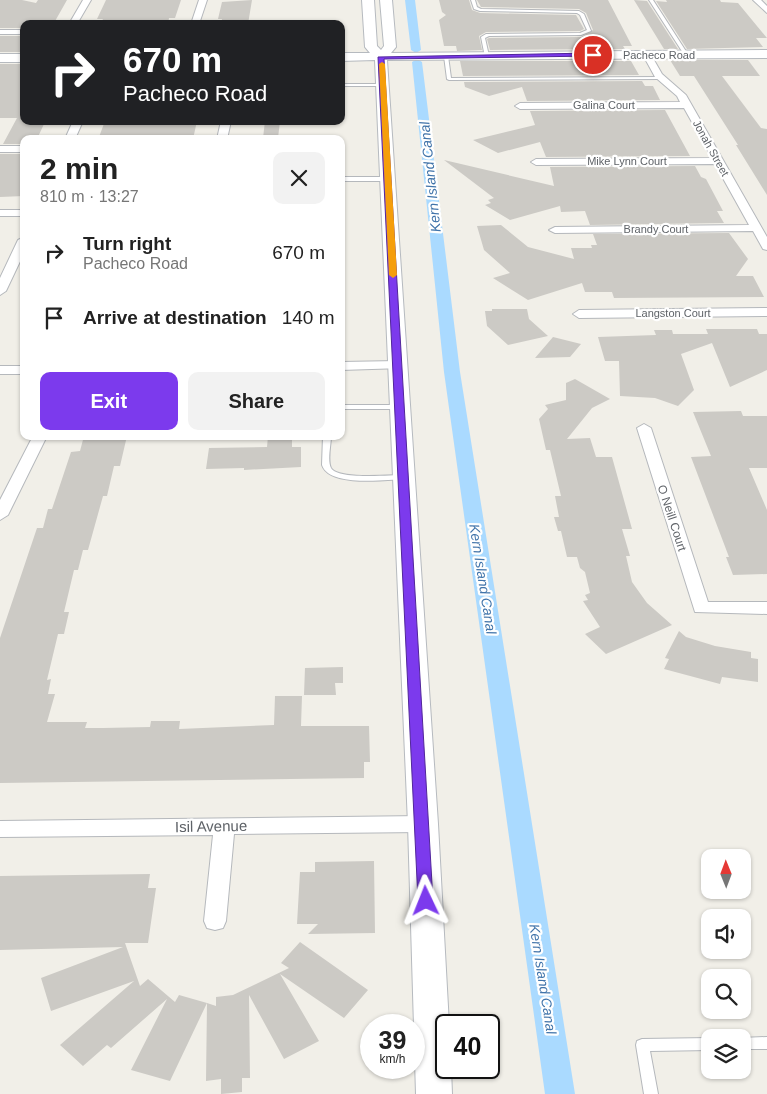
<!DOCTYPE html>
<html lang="en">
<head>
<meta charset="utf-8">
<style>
	:root { --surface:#fff; --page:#f2f2f2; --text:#222; --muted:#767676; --accent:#7c3aed }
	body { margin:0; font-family:Helvetica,sans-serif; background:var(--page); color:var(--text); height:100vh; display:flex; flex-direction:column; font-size:19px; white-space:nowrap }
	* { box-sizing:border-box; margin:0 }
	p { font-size:16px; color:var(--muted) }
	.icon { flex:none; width:28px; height:28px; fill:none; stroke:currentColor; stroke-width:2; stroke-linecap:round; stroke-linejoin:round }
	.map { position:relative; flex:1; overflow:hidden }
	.side { position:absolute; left:20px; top:135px; width:325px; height:305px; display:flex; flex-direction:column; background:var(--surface); border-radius:10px; box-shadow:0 1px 4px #0004 }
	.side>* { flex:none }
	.guide { position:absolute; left:20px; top:20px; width:325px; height:105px; border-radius:10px; box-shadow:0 1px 4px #0004; background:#202124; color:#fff; overflow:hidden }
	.needle { width:32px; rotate:359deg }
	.controls { position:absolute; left:701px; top:849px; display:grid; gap:10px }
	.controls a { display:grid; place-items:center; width:50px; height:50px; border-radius:10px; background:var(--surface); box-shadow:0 1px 4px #0004; font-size:25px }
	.speed { position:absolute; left:360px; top:1014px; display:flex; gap:10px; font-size:25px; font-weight:700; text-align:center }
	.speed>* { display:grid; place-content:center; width:65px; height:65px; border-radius:50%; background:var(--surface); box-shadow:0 1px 4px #0004; line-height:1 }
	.speed small { font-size:12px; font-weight:400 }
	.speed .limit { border:2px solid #111; border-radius:8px; background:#fff; color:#111 }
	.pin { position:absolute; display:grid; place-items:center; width:42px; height:42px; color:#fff; margin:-21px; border:2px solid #fff; border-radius:50%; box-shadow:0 1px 5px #0007 }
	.me { position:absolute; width:55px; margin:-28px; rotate:358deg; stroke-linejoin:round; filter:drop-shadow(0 0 4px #0008) }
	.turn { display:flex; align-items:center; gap:18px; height:105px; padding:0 20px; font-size:22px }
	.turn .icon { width:65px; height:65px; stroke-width:2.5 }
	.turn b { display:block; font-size:35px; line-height:42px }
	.round { display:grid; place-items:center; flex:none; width:52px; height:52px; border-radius:10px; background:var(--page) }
	.headline { display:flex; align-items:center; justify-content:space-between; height:85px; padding:0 20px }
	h1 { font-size:30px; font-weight:700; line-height:38px }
	.action { display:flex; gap:10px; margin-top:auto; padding:10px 20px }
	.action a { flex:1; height:58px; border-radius:10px; background:var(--accent); color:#fff; font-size:20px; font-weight:700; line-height:58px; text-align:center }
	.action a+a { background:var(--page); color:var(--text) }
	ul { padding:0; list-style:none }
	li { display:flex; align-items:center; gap:15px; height:65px; padding:0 20px }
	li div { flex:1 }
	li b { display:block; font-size:19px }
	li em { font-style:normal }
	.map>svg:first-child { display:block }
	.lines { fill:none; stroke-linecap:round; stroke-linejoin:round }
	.canal { fill:#aadaff; fill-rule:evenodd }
	.building { fill:#cccac5 }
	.lane-casing { stroke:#b5b8bc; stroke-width:2 }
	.street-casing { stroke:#b5b8bc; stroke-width:2 }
	.secondary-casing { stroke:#b6babf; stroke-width:2 }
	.lane { fill:#fff; fill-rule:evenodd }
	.street { fill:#fff; fill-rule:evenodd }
	.secondary { fill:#fff; fill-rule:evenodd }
	.route { fill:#7c3aed; stroke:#51269a }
	.slow { fill:#f59e0b }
	.labels { text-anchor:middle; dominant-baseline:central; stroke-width:4.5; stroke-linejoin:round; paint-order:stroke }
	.far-street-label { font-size:11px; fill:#5f6368; stroke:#fff }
	.street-label { font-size:12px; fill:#5f6368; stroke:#fff }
	.water-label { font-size:14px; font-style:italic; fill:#4174aa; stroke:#fff }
	.near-street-label { font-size:15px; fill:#5f6368; stroke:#fff }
</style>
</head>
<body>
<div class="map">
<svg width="767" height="1094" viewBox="0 0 767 1094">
	<rect width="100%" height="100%" fill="#f1efe8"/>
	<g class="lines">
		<path class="canal" d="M405,0H415L421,50L416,53L411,50Z
			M417,59L422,62L460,372L575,1094H545L444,372L412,62Z"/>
	</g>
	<path class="building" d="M0,0H22L36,3L38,0H67L54,23L24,24V28H0Z
		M106,0H181L175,18H169L168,24H100L103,19H97Z
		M252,0L248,24H221L222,19H218L222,2Z
		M439,0H469L472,10L480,13L576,15L584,29L580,31L486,32L479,36L482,50L457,51L456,46H444L439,20L446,15L442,12Z
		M477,0H608L632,46H623L625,49L490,50L487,39L489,38L581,37L593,30L586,13L579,9L481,7Z
		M634,0L647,1L678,49H664Z
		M666,0H720L721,2L738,3L767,38H756L763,47L687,49L656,1L667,2Z
		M0,36H24V52H0Z
		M670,60H748L760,76H722L761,128L767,129V195L736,145H738L694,76H680Z
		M460,61H631L639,75L463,76Z
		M0,64H24V121H39L38,124H44L37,139H24V144H3L17,118H0Z
		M642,81L645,86H653L660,100L527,101L522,87L489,96L465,87L464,82Z
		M665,110L690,156L546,157L540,142L498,153L473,140L535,125L530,111Z
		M105,121H197L193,139H102V136L99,137Z
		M265,121H280L278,138H263Z
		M0,154H24V196L0,197Z
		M444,160L554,186L550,167L695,166L701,177L706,179L723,211H717L724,223L590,225L585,211L561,212L560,206L510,220L485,205L491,203L488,200L494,198Z
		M501,225L528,247L574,259L571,248H592L591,245H597L593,234L729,233L748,259L736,276H753L764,297L614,298L612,292H585L582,283L528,300L493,278L510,273L484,250L477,226Z
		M492,309H527L529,319L548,336L508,345L487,326L485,311H492Z
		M706,329H757L759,334H767V370L730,387L712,343L681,354L694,390L678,406L655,398L620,396L619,361H605L598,337L656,335L654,330H672L673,334H708Z
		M553,337L581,344L570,357L535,358Z
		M575,379L610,399L592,408L567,439L590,438L596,457H612L632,529H622L630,556H626L632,582L647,603L672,625L606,654L585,634L600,627L583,601L588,600L585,595L590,593L585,572L580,568L577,557H567L561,531H558L554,517H559L555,496H561L550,450H546L539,419L548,409L545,405L566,400V383Z
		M741,411L743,416H767V468H749L767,510V574L733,575L726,557H729L691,457L711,456L693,412Z
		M84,436H127L120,466H114L107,496H103L88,550H83L78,570H74L64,612H69L64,634H58L47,680L51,679L48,694H55L47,722H87L85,728H103L150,727L151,721H180L179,729L274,725L275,696H302L301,726H369L370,762H364V778L0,783V638L37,528H43L48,509H52L71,452L80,451Z
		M268,436H292V447H301V467L244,470V468L206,469L209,448L267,447Z
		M679,631L686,637L715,646L751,652V658L758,659V682L722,677L720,684L664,669L669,659L665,658Z
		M343,667V683H335L336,695H304L305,668Z
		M374,861L375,933L308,934L318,924H297L300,872H315V862Z
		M150,874L148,888H156L148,943H125L140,986L148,979L175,1002L179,995L207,1003L170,1081L131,1070L167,999L111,1048L107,1045L83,1066L60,1045L134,981L51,1011L41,978L123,947L0,950V876Z
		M300,942L368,990L344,1018L280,974L319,1041L284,1059L249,995L250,1078H242V1092L221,1094V1079L206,1081L207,1003L216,1006V997L233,995L289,968L281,963Z"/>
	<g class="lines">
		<g class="lane-casing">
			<path id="lane" d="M471,0H475L477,7L481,9L579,11L584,14L591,31L581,35L489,36L485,38L489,56L485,57L481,37L486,34L580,33L587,30L580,15L577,13L480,11L474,9Z
				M649,0H653L689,56H685Z
				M446,55L448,56L451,78L661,77L663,78L661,79L449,80L447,79L444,56Z
				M341,84H383L385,85L383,86H341Z
				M341,177H388L391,179L388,181H341Z
				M341,405H400L404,407L400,409H341Z
				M323,436H331C331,445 327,460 331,468C338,480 390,475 404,475L408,477L404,479C385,480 329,487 322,465Z
				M767,1037V1049H742V1038H741Z
				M710,1038V1050L650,1051L658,1094H644L636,1045L637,1041L642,1039Z"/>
		</g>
		<g class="street-casing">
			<path id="street" d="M83,0H91L77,24H69Z
				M199,0H207L199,24H191Z
				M753,0H761L767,6V13Z
				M0,30H24V34H0Z
				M644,53H650L662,74L686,95L767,237V250L763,249L753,231L555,233L549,230L555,227L749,225L715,164L536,165L531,162L536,159L712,158L684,108L520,109L515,106L520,103L680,102L677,96L655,77L643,55Z
				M73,121H83L75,139H65Z
				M221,121H231L227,139H217Z
				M0,146H24V152H0Z
				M0,210H24V216H0Z
				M24,237V253L6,291L0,295V278L18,240Z
				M767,308V316L579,318L573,314L579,310Z
				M398,361L405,365L403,368L341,370V362Z
				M0,366H24V374H0Z
				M644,424L651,428L708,602H767V614L695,612L637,428Z
				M33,436H47L8,515L0,520V500Z
				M423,816L430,818L433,824L430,830L423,832L234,834L226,921L223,928L215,930L207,928L204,921L213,835L0,837V821Z"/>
		</g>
		<g class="secondary-casing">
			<path id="secondary" d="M362,0H374L377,46L381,50L384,46L380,0H392L396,47L391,53L767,50V58L387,60L438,824L449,1025H446V1068H451L452,1094H416L408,824L375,60L341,61V53H370L365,47Z
				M0,54H24V62H0Z"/>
		</g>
		<use href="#lane" class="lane"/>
		<use href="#street" class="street"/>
		<use href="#secondary" class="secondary"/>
	</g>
	<path class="route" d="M593,53L595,56L384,59L433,901L431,905L426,907L420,905L418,901L378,57Z"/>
	<path class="slow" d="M382,62L385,64L397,275L393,278L389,275L379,64Z"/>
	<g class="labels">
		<g class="far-street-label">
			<text x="659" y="55">Pacheco Road</text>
			<text x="604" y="105">Galina Court</text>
			<text transform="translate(711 148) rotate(61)">Jonah Street</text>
			<text x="627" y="161">Mike Lynn Court</text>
			<text x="656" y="229">Brandy Court</text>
			<text x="673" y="313">Langston Court</text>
		</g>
		<g class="street-label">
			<text transform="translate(672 518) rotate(72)">O Neill Court</text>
		</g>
		<g class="water-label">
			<text transform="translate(430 177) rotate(-96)">Kern Island Canal</text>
			<text transform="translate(483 579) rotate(81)">Kern Island Canal</text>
			<text transform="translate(543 979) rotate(81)">Kern Island Canal</text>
		</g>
		<g class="near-street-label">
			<text transform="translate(211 826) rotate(-1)">Isil Avenue</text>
		</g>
	</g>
</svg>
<div class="controls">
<a><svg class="needle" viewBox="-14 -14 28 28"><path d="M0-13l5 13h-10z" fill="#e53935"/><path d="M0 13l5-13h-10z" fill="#767676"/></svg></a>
<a><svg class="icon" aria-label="sound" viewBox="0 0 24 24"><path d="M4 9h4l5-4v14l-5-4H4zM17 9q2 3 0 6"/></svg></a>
<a><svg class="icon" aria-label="search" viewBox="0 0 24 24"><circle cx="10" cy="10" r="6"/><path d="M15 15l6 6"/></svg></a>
<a><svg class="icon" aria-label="layers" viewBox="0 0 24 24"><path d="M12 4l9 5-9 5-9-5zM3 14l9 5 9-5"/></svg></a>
</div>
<div class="speed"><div>39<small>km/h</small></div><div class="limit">40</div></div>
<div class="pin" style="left:593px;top:55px;background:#d93025"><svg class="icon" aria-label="arrive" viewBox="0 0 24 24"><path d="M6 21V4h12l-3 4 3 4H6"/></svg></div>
<svg class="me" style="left:426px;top:901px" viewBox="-20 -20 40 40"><path d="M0-17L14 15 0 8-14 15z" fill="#7c3aed" stroke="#fff" stroke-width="4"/></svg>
<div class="guide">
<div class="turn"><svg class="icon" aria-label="right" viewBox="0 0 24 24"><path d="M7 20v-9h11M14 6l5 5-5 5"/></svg><div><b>670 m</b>Pacheco Road</div></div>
</div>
<section class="side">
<div class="headline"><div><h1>2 min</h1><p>810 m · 13:27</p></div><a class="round"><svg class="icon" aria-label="close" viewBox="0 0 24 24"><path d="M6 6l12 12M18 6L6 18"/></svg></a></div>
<ul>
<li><svg class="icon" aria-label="right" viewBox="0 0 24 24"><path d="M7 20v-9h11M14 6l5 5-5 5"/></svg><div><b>Turn right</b><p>Pacheco Road</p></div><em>670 m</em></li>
<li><svg class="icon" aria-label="arrive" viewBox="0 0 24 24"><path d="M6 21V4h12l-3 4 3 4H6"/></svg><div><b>Arrive at destination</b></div><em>140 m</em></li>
</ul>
<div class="action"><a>Exit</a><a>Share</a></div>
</section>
</div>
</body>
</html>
